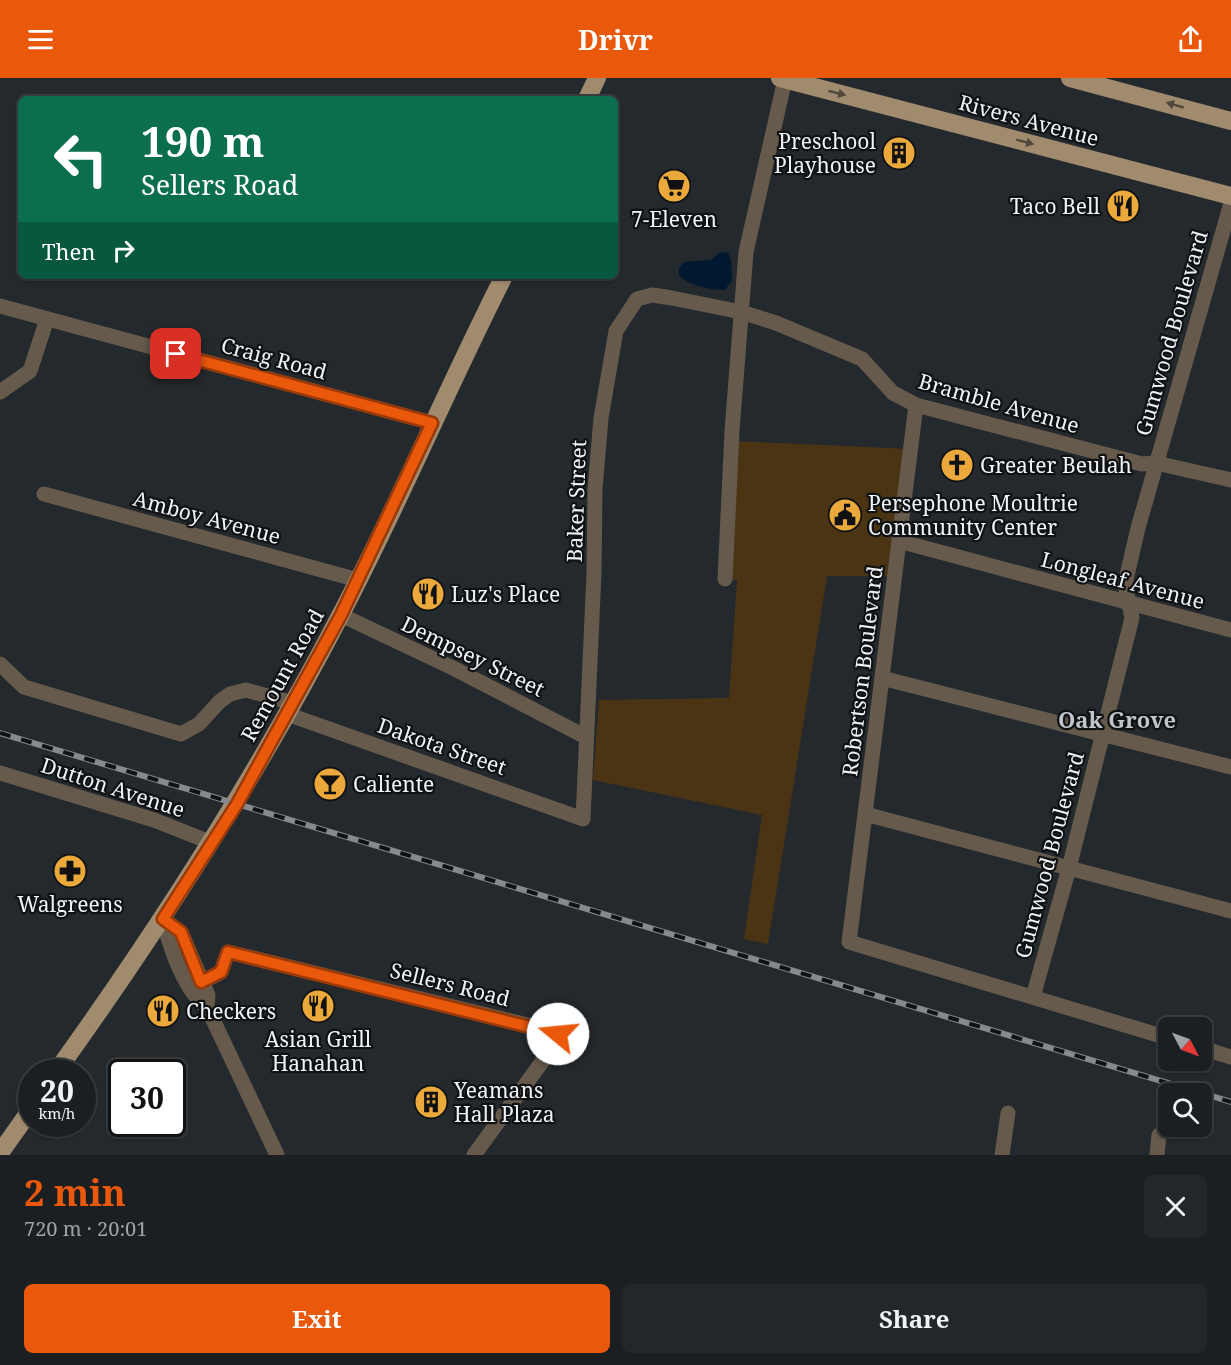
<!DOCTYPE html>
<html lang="en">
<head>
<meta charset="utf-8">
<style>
	:root { --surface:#1b1f22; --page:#24272a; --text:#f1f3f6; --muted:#a0a2a5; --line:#393d40; --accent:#ea580c }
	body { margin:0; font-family:"Noto Serif",serif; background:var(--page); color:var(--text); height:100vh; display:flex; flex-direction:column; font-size:22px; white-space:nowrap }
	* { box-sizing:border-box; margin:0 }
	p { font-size:20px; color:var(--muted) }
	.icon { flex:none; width:33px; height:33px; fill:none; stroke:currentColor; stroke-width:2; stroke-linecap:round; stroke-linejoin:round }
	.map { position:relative; height:1077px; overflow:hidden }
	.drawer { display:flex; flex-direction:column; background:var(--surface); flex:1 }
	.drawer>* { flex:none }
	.guide { position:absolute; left:18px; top:18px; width:600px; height:183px; border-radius:9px; box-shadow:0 2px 4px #0004,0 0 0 2px var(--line); background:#0b6e4f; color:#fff; overflow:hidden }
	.needle { width:39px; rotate:131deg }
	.controls { position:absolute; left:1158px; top:939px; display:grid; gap:12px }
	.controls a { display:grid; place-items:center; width:54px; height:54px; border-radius:9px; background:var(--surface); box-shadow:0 2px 4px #0004,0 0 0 2px var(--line); font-size:30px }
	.speed { position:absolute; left:18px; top:981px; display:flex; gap:12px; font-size:30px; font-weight:700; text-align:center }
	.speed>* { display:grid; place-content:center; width:78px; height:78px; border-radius:50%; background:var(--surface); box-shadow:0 2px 4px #0004,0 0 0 2px var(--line); line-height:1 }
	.speed small { font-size:15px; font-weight:400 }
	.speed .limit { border:3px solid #111; border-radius:9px; background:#fff; color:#111 }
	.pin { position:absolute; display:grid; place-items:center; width:51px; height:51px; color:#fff; margin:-26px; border-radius:12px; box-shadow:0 3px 9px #0006 }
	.me { position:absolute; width:66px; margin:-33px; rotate:287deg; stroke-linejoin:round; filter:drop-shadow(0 0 4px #0008) }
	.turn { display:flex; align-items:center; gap:21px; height:126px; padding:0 24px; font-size:27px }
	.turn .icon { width:78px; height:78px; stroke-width:2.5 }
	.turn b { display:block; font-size:42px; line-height:51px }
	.then { display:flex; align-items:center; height:57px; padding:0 24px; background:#0003; gap:12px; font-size:22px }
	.round { display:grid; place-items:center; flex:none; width:63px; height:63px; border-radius:9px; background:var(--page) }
	.summary { display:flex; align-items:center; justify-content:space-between; height:102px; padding:0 24px }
	h1 { font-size:36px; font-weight:700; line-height:45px; color:var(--accent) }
	.primary-button { display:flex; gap:12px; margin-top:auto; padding:12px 24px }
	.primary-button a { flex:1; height:69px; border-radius:9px; background:var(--accent); color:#fff; font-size:24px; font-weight:700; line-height:69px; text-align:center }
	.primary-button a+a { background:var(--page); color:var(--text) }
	header { display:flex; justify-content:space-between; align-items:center; height:78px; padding:0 24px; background:var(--accent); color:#fff; font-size:27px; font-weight:700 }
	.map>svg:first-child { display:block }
	.green { fill:#4a3414 }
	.water { fill:#001930 }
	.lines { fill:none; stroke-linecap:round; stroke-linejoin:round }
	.minor { stroke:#655a4c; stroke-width:15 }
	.major { stroke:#a18b6e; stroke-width:18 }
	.rail-casing { stroke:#868a8e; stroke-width:6 }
	.rail { stroke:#0f1113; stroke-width:4; stroke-dasharray:11; stroke-linecap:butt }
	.oneway { fill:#51483c }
	.route-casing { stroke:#983908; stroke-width:15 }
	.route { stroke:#ea580c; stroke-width:10 }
	.labels { text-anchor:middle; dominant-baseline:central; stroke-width:4.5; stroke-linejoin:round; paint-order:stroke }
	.street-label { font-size:21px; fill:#f0f3f6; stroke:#0f1113 }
	.poi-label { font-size:21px; fill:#f0f3f6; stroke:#0f1113; text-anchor:start }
	.neighbourhood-label { font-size:22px; font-weight:bold; fill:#bfc5cb; stroke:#0f1113 }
</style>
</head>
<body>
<header><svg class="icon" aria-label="menu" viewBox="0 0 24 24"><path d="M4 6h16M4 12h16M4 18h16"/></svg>Drivr<svg class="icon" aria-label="share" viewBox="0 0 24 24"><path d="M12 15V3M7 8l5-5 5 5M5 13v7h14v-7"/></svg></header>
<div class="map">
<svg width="1231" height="1077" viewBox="0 0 1231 1077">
	<rect width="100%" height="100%" fill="#24292d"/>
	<path class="green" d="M732,363L911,371L895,498H827L768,866L744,861L762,737L593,702L599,622L729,620L737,502L725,501Z"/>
	<path class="water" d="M728,174L731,182L732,202L725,212C709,212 692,208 679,198V190L684,184L711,182L719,175Z"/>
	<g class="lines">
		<path class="minor" d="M0,228L432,345
			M0,314L30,293L47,241
			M916,327L849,864L1168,960
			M44,416L358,502
			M899,463L1231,552
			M725,501L732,353L746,174L785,1
			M341,537L453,590L586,659
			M0,586L24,609L181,656L199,646L219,624L230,616L246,612L293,625
			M882,600L1231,689
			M287,636L583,741L594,495L595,411L601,340L616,253L637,221L652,217L672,220L741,234L776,245L862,281L893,315L916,327L1142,386L1156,385L1231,402
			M0,695L154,742L212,765
			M865,736L1231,833
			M163,841C169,867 185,915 207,929L277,1077
			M163,841L181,854L208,917L207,929
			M202,904L221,894L228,874L556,954L559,958L558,962L474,1077
			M1033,919L1069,790L1132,540L1125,506L1138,450L1231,125
			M1202,970L1231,979
			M1002,1077L1008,1035
			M1157,1077L1159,1057"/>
		<path class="major" d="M780,0L1231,118
			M1070,0L1231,43
			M587,21L597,0
			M56,994C161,848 257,698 340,538C399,426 447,310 504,198
			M0,1075L32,1030"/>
		<g class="rail-casing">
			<path id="rail" d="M0,655L1231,1024"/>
		</g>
		<use href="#rail" class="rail"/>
	</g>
	<defs><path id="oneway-solid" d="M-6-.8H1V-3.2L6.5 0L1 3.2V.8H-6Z" transform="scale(1.5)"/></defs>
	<g class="oneway">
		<use href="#oneway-solid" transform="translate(837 15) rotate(14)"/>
		<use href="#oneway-solid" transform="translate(1175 27) rotate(-164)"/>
		<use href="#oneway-solid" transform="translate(1025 64) rotate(15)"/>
	</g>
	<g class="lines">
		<g class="route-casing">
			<path id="route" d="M176,276L432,345L341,537L237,726L163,841L181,854L201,904L221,894L228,874L558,956"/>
		</g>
		<use href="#route" class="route"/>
	</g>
	<defs>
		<g id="building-disc" transform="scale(1.725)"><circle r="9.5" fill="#eca93b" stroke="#0f1113"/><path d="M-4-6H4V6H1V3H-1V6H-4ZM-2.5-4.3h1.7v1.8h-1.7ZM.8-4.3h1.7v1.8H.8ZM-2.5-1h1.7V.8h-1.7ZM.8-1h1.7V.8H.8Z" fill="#111"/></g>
		<g id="supermarket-disc" transform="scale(1.725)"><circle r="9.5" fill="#eca93b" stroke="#0f1113"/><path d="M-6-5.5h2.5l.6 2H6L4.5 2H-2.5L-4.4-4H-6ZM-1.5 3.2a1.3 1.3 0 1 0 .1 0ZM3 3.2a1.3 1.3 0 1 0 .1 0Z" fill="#111"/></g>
		<g id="restaurant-disc" transform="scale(1.725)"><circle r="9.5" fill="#eca93b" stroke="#0f1113"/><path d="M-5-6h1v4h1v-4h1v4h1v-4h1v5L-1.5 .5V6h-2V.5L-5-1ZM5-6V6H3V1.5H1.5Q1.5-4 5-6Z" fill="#111"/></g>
		<g id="church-disc" transform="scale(1.725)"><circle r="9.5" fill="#eca93b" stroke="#0f1113"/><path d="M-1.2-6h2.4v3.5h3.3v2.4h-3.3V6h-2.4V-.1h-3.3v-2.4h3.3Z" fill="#111"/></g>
		<g id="civic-disc" transform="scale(1.725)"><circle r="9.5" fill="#eca93b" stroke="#0f1113"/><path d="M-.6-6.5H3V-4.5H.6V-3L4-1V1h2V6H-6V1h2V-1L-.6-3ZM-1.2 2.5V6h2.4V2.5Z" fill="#111"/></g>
		<g id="bar-disc" transform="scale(1.725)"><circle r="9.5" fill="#eca93b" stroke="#0f1113"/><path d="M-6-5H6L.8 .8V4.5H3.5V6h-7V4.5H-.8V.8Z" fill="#111"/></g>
		<g id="pharmacy-disc" transform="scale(1.725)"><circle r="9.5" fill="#eca93b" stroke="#0f1113"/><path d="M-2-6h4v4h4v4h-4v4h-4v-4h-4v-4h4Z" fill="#111"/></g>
	</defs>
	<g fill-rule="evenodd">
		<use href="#building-disc" x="899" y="75"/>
		<use href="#supermarket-disc" x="674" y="108"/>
		<use href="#restaurant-disc" x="1123" y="128"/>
		<use href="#church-disc" x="957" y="387"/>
		<use href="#civic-disc" x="845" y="437"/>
		<use href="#restaurant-disc" x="428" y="516"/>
		<use href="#bar-disc" x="330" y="706"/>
		<use href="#pharmacy-disc" x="70" y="793"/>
		<use href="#restaurant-disc" x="318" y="928"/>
		<use href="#restaurant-disc" x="163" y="933"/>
		<use href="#building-disc" x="431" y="1024"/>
	</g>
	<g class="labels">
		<g class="street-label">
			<text transform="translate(1029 42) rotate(15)">Rivers Avenue</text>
			<text transform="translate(1171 255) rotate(-74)">Gumwood Boulevard</text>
			<text transform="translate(274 280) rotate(15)">Craig Road</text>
			<text transform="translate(999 325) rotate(16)">Bramble Avenue</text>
			<text transform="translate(576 423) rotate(-88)">Baker Street</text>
			<text transform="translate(207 439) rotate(15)">Amboy Avenue</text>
			<text transform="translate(1123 502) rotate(15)">Longleaf Avenue</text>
			<text transform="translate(473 578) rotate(26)">Dempsey Street</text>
			<text transform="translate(862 593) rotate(-83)">Robertson Boulevard</text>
			<text transform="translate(282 597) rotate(-61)">Remount Road</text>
			<text transform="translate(442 668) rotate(19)">Dakota Street</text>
			<text transform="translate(113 709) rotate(18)">Dutton Avenue</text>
			<text transform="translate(1049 777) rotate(-75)">Gumwood Boulevard</text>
			<text transform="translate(450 906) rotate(14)">Sellers Road</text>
		</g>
		<g class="poi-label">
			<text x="876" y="63" text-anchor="end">Preschool<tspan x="876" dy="24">Playhouse</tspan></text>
			<text x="1100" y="128" text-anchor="end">Taco Bell</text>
			<text x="674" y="141" text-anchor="middle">7-Eleven</text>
			<text x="980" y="387">Greater Beulah</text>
			<text x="868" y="425">Persephone Moultrie<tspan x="868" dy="24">Community Center</tspan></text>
			<text x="451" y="516">Luz's Place</text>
			<text x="353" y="706">Caliente</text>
			<text x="70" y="826" text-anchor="middle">Walgreens</text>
			<text x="186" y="933">Checkers</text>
			<text x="318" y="961" text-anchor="middle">Asian Grill<tspan x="318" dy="24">Hanahan</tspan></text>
			<text x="454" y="1012">Yeamans<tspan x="454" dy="24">Hall Plaza</tspan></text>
		</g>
		<g class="neighbourhood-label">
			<text x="1117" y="641">Oak Grove</text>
		</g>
	</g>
</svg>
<div class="controls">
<a><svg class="needle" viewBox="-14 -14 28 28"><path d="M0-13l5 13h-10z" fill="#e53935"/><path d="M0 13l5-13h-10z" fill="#a0a2a5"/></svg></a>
<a><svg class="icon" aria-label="search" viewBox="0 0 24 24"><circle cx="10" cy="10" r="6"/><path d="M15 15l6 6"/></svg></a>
</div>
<div class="speed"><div>20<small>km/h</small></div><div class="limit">30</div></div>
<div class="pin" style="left:176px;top:276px;background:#d93025"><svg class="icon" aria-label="arrive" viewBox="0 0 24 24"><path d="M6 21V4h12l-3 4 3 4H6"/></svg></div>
<svg class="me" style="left:558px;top:956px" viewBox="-20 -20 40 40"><circle r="19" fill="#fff"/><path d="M0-13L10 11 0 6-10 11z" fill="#ea580c"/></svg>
<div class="guide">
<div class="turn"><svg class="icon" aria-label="left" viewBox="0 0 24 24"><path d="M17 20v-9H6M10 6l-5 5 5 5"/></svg><div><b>190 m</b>Sellers Road</div></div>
<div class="then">Then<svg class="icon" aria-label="right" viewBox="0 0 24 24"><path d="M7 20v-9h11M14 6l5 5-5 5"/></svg></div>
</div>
</div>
<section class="drawer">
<div class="summary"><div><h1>2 min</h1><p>720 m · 20:01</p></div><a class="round"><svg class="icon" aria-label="close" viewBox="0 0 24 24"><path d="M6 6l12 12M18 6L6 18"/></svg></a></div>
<div class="primary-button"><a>Exit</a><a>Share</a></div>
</section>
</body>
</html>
